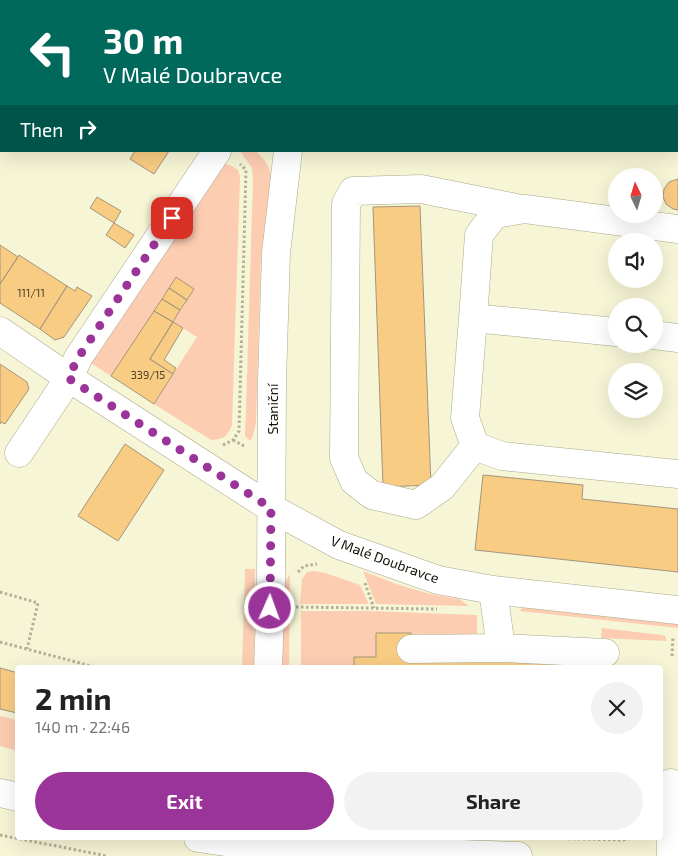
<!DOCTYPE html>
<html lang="en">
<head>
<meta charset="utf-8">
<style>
	:root { --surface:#fff; --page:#f2f2f2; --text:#222; --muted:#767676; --accent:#9b3499 }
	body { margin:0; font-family:"Exo 2",sans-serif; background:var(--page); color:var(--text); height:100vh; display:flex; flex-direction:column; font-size:19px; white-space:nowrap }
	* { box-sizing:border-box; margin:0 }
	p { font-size:16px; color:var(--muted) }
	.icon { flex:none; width:28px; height:28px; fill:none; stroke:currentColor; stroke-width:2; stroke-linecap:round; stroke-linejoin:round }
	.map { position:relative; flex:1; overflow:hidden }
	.details { position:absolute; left:15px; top:665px; width:648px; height:175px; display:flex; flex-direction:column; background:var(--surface); border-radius:5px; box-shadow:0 5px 20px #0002 }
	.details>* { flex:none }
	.banner { position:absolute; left:0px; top:0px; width:679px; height:152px; box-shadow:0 5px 20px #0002; background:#00695c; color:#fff; overflow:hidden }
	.needle { width:32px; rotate:356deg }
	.controls { position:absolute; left:608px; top:168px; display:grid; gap:10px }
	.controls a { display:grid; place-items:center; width:55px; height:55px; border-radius:50%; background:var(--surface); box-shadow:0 5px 20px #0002; font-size:25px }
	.pin { position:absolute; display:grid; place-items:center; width:42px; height:42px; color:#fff; margin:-21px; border-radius:10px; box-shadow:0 2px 8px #0006 }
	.me { position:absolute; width:55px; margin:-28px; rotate:2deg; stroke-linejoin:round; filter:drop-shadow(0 0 4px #0008) }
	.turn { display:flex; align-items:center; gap:18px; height:105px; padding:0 20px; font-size:22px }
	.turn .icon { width:65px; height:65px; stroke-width:2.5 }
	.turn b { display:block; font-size:35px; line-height:42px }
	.then { display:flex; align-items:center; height:48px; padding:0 20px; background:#0003; gap:10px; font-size:19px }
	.round { display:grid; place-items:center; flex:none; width:52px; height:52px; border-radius:26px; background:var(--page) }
	.summary { display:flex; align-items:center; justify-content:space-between; height:85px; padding:0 20px }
	h1 { font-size:30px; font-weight:700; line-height:38px }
	.cta { display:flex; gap:10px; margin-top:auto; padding:10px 20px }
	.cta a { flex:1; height:58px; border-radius:30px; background:var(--accent); color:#fff; font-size:20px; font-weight:700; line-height:58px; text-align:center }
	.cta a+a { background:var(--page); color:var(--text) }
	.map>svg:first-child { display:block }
	.green { fill:#fdcdb2 }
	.building { fill:#f9cc84; stroke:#a5957b }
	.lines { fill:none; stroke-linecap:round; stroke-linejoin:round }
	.minor-casing { stroke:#aaa98b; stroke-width:29 }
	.path { stroke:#b2b198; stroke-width:3; stroke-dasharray:2.5 2.5; stroke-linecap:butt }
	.minor { stroke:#fff; stroke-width:28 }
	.route { stroke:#9b3499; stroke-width:9; stroke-dasharray:0 16.2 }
	.labels { text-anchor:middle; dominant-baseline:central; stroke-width:4; stroke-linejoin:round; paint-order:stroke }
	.number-label { font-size:11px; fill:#4c4026 }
	.street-label { font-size:14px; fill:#121207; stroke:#fff }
</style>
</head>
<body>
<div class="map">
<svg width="678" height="856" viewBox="0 0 678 856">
	<rect width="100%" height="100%" fill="#f6f5d6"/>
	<path class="green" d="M240,151H256C267,162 271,168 272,184L261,255L256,423L253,436L250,441L245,436L246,409L253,180L252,168Z
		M218,161L232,166L238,170L240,176L232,425C227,437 224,439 211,440L154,404L197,337L173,322L194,289L111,376L83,358Z
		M245,569H255L254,667H242Z
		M315,571L325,573L360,585L369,604H300L302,579L307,572Z
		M363,571L396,584L430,594L459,599L469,606L376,604Z
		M290,574L289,667L282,668L283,586Z
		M523,607L678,623V628L520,611Z
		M301,611H369L477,615V635L377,633L376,657H354V667L301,668Z
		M602,628L662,635L665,636L667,641L601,638Z
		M0,716L17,720V751L0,746Z"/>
	<path class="building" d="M102,0H153L152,1H101Z
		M135,151H169L154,174L130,159Z
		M678,179V210L673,209L666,204L663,197L664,189L669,182Z
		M97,197L121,211L114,223L90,208Z
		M420,206L431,485L383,487L373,207Z
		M114,223L134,235L125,248L106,235Z
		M0,245L18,257L0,284Z
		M19,255L67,286L40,329L0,303V284Z
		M176,277L194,289L187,300L169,288Z
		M67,286L75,291L77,287L92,296L64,337L55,340L40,329Z
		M169,288L187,300L180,310L162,299Z
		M162,299L180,310L173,322L154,311Z
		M154,311L173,322L150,359L173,374L154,404L111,376Z
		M173,322L183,328L164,360L176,368L173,374L150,359Z
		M0,364L27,382L29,389L5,424L1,422L0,424Z
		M125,444L164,470L118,541L78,516Z
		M483,475L583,485L582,499L678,509V572L475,550Z
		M376,633H411V657L583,659V668H354V657H376Z
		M0,668L18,673V710L17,713L0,709Z"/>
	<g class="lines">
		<g class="minor-casing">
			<path id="minor" d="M30,0L32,1
				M345,1L346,0
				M678,229L525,209L495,214L479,235L473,318L465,418L475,446L502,456L678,474
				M473,318L616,332
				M0,331L69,378L271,508L339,545L438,580L493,590L678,610
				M654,335L678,338
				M475,446L442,487L416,505L372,495L354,481L344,458L346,204L353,191L421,189L516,208
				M19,453L69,378L78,358L217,151
				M493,590L501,648L605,653
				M411,649L501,648
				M268,668L271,589L272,381L276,253L288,151
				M0,793L18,797
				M198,838L262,847L518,856
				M671,856V783"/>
		</g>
		<path class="path" d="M233,440L246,447
			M223,445L233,440L239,431L246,170L240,164
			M298,572L304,566L317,564
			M365,583L374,608
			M0,592L38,603L27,649
			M296,607L437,609
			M0,642L99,668
			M672,656L673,636
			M0,835L107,856
			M538,838L623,840L632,838"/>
		<use href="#minor" class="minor"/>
	</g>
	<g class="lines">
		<path class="route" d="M172,218L78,358L68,378L271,508L270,608"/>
	</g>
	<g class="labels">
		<g class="number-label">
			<text x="31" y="292">111/11</text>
			<text x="148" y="374">339/15</text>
		</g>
		<g class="street-label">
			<text transform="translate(272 409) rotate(-90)">Staniční</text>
			<text transform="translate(385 559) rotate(20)">V Malé Doubravce</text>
		</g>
	</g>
</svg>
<div class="controls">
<a><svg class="needle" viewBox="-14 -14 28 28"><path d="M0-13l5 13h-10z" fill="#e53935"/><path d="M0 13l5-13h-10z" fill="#767676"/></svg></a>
<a><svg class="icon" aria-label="sound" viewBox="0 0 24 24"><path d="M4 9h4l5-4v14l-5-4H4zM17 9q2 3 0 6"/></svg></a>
<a><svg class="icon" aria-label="search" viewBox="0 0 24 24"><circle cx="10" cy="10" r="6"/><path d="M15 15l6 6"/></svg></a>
<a><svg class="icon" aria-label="layers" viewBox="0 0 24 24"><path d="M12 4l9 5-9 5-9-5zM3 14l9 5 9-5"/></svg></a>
</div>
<div class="pin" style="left:172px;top:218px;background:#d93025"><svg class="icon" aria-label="arrive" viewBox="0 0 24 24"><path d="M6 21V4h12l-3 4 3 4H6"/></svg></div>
<svg class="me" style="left:270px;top:608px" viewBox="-20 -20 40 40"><circle r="17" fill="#9b3499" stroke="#fff" stroke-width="3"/><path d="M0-11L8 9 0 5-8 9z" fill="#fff"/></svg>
<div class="banner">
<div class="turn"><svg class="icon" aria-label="left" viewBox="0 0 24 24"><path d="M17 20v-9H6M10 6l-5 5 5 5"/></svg><div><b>30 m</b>V Malé Doubravce</div></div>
<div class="then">Then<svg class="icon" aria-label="right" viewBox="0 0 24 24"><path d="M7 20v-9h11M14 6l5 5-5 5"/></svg></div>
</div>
<section class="details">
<div class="summary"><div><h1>2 min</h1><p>140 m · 22:46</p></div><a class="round"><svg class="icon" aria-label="close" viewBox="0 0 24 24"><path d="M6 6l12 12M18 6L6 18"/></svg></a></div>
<div class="cta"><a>Exit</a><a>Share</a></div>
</section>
</div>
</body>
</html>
